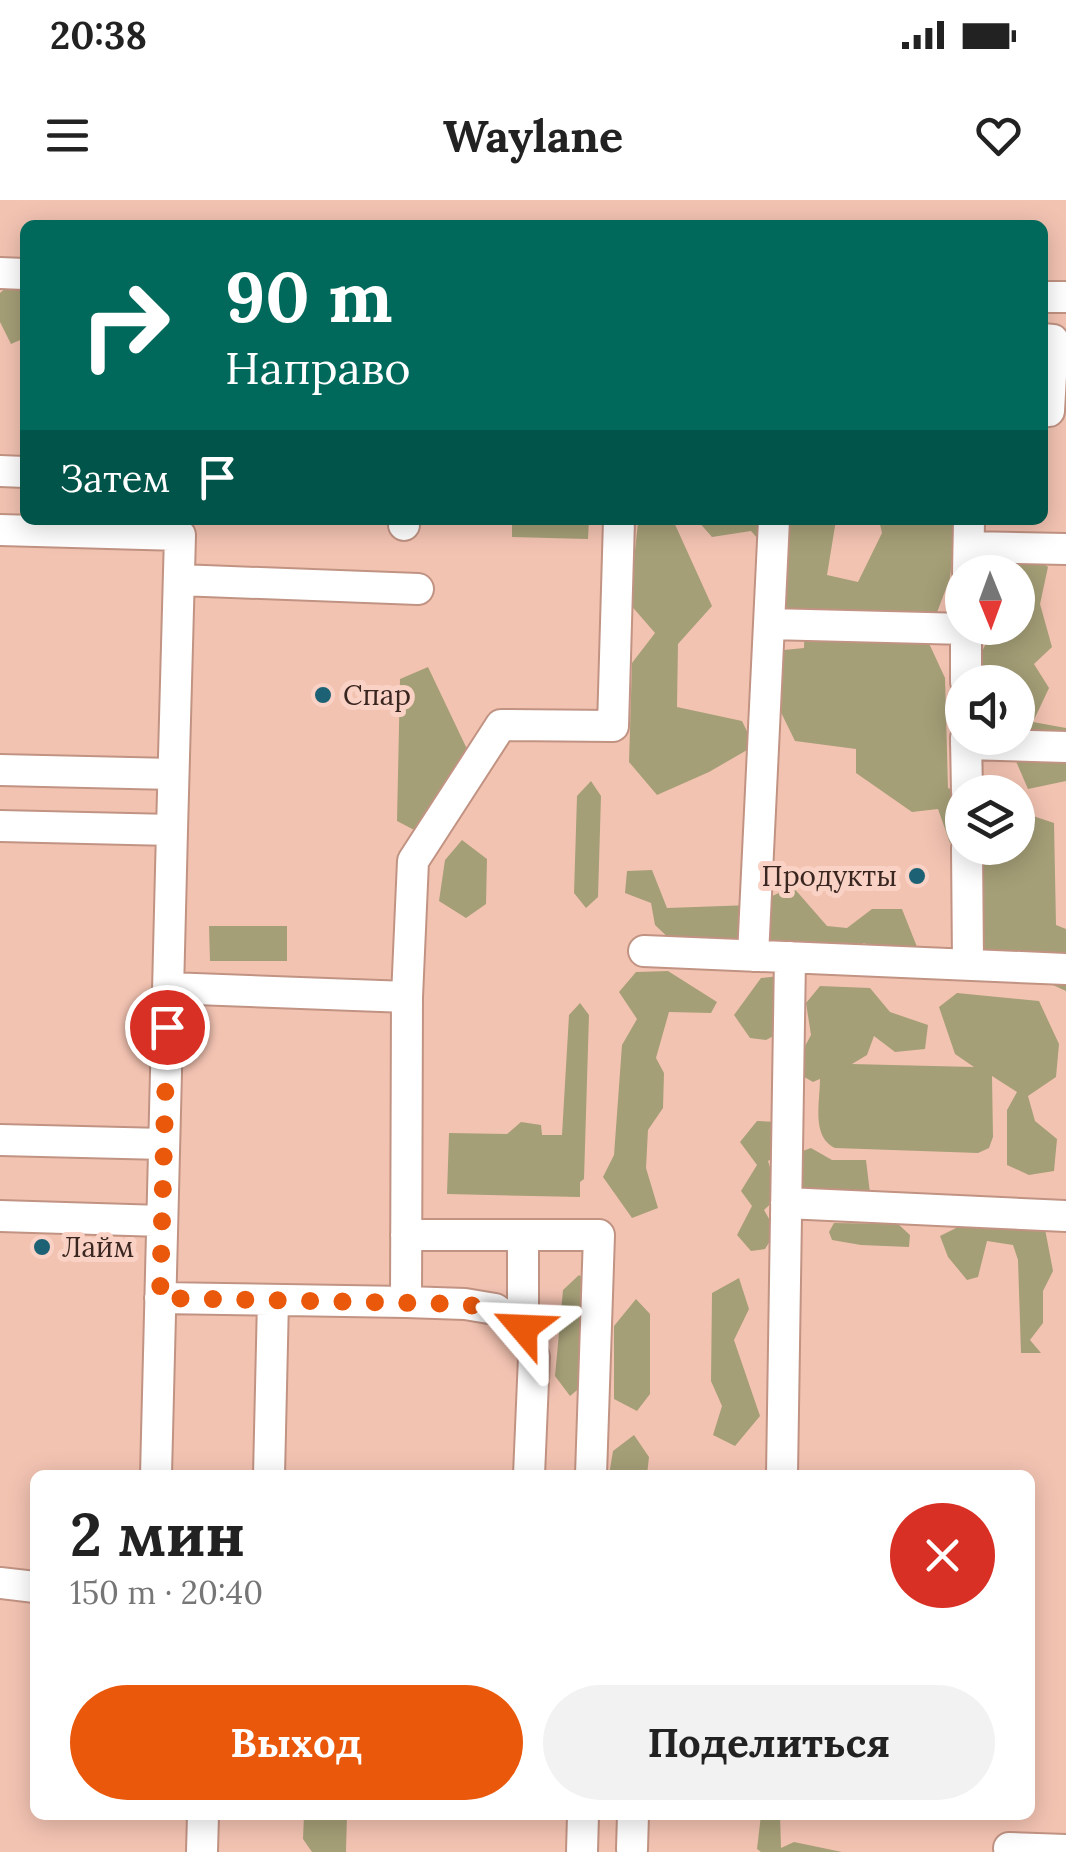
<!DOCTYPE html>
<html lang="ru">
<head>
<meta charset="utf-8">
<style>
	:root { --surface:#fff; --page:#f2f2f2; --text:#222; --muted:#767676; --accent:#ea580c }
	body { margin:0; font-family:Lora,serif; background:var(--page); color:var(--text); height:100vh; display:flex; flex-direction:column; font-size:38px; white-space:nowrap }
	* { box-sizing:border-box; margin:0 }
	p { font-size:32px; color:var(--muted) }
	.icon { flex:none; width:55px; height:55px; fill:none; stroke:currentColor; stroke-width:2; stroke-linecap:round; stroke-linejoin:round }
	.map { position:relative; flex:1; overflow:hidden }
	.details { position:absolute; left:30px; top:1270px; width:1005px; height:350px; display:flex; flex-direction:column; background:var(--surface); border-radius:15px; box-shadow:0 5px 25px #0003 }
	.details>* { flex:none }
	.top-card { position:absolute; left:20px; top:20px; width:1028px; height:305px; border-radius:15px; box-shadow:0 5px 25px #0003; background:#00695c; color:#fff; overflow:hidden }
	.needle { width:65px; rotate:179deg }
	.controls { position:absolute; left:945px; top:355px; display:grid; gap:20px }
	.controls a { display:grid; place-items:center; width:90px; height:90px; border-radius:50%; background:var(--surface); box-shadow:0 5px 25px #0003; font-size:50px }
	.pin { position:absolute; display:grid; place-items:center; width:85px; height:85px; color:#fff; margin:-42px; border:5px solid #fff; border-radius:50%; box-shadow:0 2px 10px #0007 }
	.me { position:absolute; width:110px; margin:-55px; rotate:296deg; stroke-linejoin:round; filter:drop-shadow(0 0 8px #0008) }
	.turn { display:flex; align-items:center; gap:35px; height:210px; padding:0 40px; font-size:45px }
	.turn .icon { width:130px; height:130px; stroke-width:2.5 }
	.turn b { display:block; font-size:70px; line-height:85px }
	.then { display:flex; align-items:center; height:95px; padding:0 40px; background:#0003; gap:20px; font-size:38px }
	.round { display:grid; place-items:center; flex:none; width:105px; height:105px; border-radius:52px; background:var(--page) }
	.summary { display:flex; align-items:center; justify-content:space-between; height:170px; padding:0 40px }
	h1 { font-size:60px; font-weight:700; line-height:75px }
	.action { display:flex; gap:20px; margin-top:auto; padding:20px 40px }
	.action a { flex:1; height:115px; border-radius:60px; background:var(--accent); color:#fff; font-size:40px; font-weight:700; line-height:115px; text-align:center }
	.action a+a { background:var(--page); color:var(--text) }
	.status { display:flex; justify-content:space-between; align-items:center; height:70px; padding:0 50px; background:var(--surface); direction:ltr }
	.status svg { height:28px; fill:currentColor }
	header { display:flex; justify-content:space-between; align-items:center; height:130px; padding:0 40px; background:var(--surface); font-size:45px; font-weight:700 }
	.map>svg:first-child { display:block }
	.green { fill:#a59f77 }
	.lines { fill:none; stroke-linecap:round; stroke-linejoin:round }
	.minor-casing { stroke:#c19383; stroke-width:34 }
	.minor { stroke:#fff; stroke-width:30 }
	.route { stroke:#ea580c; stroke-width:18; stroke-dasharray:0 32.4 }
	.poi-dot { fill:#1d6174; stroke:#fad2c5; stroke-width:4 }
	.labels { text-anchor:middle; dominant-baseline:central; stroke-width:10; stroke-linejoin:round; paint-order:stroke }
	.poi-label { font-size:28px; fill:#392620; stroke:#fad2c5; text-anchor:start }
</style>
</head>
<body>
<div class="status"><b>20:38</b><svg viewBox="0 0 49 12"><path d="M0 12V9h3v3zM5 12V6h3v6zM10 12V3h3v9zM15 12V0h3v12zM26 1h20v11H26zM47 4h2v5h-2z"/></svg></div>
<header><svg class="icon" aria-label="menu" viewBox="0 0 24 24"><path d="M4 6h16M4 12h16M4 18h16"/></svg>Waylane<svg class="icon" aria-label="heart" viewBox="0 0 24 24"><path d="M12 20l-8-8c-3-5 5-10 8-4 3-6 11-1 8 4z"/></svg></header>
<div class="map">
<svg width="1066" height="1652" viewBox="0 0 1066 1652">
	<rect width="100%" height="100%" fill="#f3c3b2"/>
	<path class="green" d="M22,73H25V138L11,144L0,122V93Z
		M512,320H589L588,339L512,337Z
		M673,320L712,406L678,444L677,507L742,521L754,546L709,572L657,595L629,562L632,463L655,433L629,403L638,323Z
		M697,320H836L827,375L858,382L882,333L879,320H956L950,378L927,439L945,478L948,588L962,594V639L950,643L938,609L912,612L856,573V549L795,541L770,490L774,451L804,448L805,419L779,409V362L751,331L712,337Z
		M1013,353H1031L1048,367L1040,404L1052,447L1034,464L1049,488L1033,522L1066,528V581L1028,589L1009,545L1018,538V482H968L987,441H1006L1011,428H1018V372H1000Z
		M428,467L467,549L420,633L397,621L400,479Z
		M591,581L601,596L598,697L586,708L574,693L577,596Z
		M1033,616L1054,623L1056,725L1066,729V791L1031,775L979,773L981,648H1018V625Z
		M462,640L487,659L486,704L466,718L439,701L445,660Z
		M652,670L667,708L751,705L793,687L827,726L847,728L872,709H902L921,757L907,767L864,743L843,754L826,747L805,773L721,746L691,759L655,725L651,703L625,693L627,671Z
		M209,726H287V761H210Z
		M668,771L717,802L711,813L669,812L656,858L664,873L663,908L648,930L646,968L658,1008L632,1018L603,977L614,955L622,845L637,819L619,792L636,772Z
		M779,776L783,831L766,840L750,838L734,815L761,778Z
		M820,786L870,788L890,812L928,825L925,849L895,852L874,836L867,855L852,864L974,867L955,854L939,807L957,793L1039,801L1059,844L1056,877L1028,896L1035,921L1057,939L1054,971L1029,975L1007,965V910L1017,892L992,876L993,937L989,948L978,953L835,948C811,937 820,902 820,879L813,882L792,870L811,835L806,803Z
		M580,803L589,815L584,979L580,982V997L447,994L449,933L507,934L521,922L541,925L542,935H562L569,815Z
		M757,921L777,922L784,951L768,961L779,996L764,1010L776,1031L765,1049L751,1051L737,1035L752,1006L741,991L757,965L740,942Z
		M811,948L832,960H866L870,993L800,990L797,953Z
		M834,1023L898,1024L910,1035L909,1047L861,1045L832,1040L829,1032Z
		M962,1025L1045,1029L1053,1071L1043,1091V1123L1030,1140L1041,1153H1021L1018,1060L1013,1045L987,1041L978,1077L967,1080L948,1057L940,1036Z
		M579,1075L601,1094L600,1171L570,1196L555,1176L563,1090Z
		M739,1078L749,1109L734,1140L760,1216L735,1246L713,1235L722,1206L711,1181L712,1093Z
		M636,1099L650,1114V1194L637,1211L614,1199V1126Z
		M634,1235L649,1257L647,1275H609L613,1251Z
		M304,1615H347L346,1652H312L303,1639Z
		M761,1615H780L781,1648L794,1642L842,1652H761L757,1649Z"/>
	<g class="lines">
		<g class="minor-casing">
			<path id="minor" d="M0,73L25,74
				M1042,97H1066
				M1042,139L1053,140L1049,211L1042,212
				M0,271L25,272
				M404,325V320
				M0,330L180,335L172,630
				M969,347L1066,349
				M968,372L969,320
				M179,380L418,389
				M769,424L966,429
				M966,428V482
				M966,538L967,592
				M966,544L1066,547
				M0,570L173,574
				M0,626L172,630L156,1275
				M967,648L968,763
				M644,751L1066,769
				M753,756L774,320
				M168,788L407,797L406,1102L465,1104L495,1109L523,1128L534,1157L529,1275
				M407,797L413,661L501,525L613,526L619,320
				M0,940L164,944
				M786,1003L1066,1016
				M0,1016L162,1021
				M406,1035H599L591,1275
				M523,1035V1128
				M160,1098L406,1102
				M269,1275L273,1100
				M782,1275L790,757
				M0,1383L35,1387
				M1009,1648L1066,1650
				M632,1649L633,1615
				M202,1652L203,1615
				M582,1652L583,1615"/>
		</g>
		<use href="#minor" class="minor"/>
	</g>
	<g class="lines">
		<path class="route" d="M167,827L160,1098L465,1104L495,1110L523,1128"/>
	</g>
	<g class="poi-dot">
		<circle cx="323" cy="495" r="10"/>
		<circle cx="917" cy="676" r="10"/>
		<circle cx="42" cy="1047" r="10"/>
	</g>
	<g class="labels">
		<g class="poi-label">
			<text x="343" y="495">Спар</text>
			<text x="897" y="676" text-anchor="end">Продукты</text>
			<text x="62" y="1047">Лайм</text>
		</g>
	</g>
</svg>
<div class="controls">
<a><svg class="needle" viewBox="-14 -14 28 28"><path d="M0-13l5 13h-10z" fill="#e53935"/><path d="M0 13l5-13h-10z" fill="#767676"/></svg></a>
<a><svg class="icon" aria-label="sound" viewBox="0 0 24 24"><path d="M4 9h4l5-4v14l-5-4H4zM17 9q2 3 0 6"/></svg></a>
<a><svg class="icon" aria-label="layers" viewBox="0 0 24 24"><path d="M12 4l9 5-9 5-9-5zM3 14l9 5 9-5"/></svg></a>
</div>
<div class="pin" style="left:167px;top:827px;background:#d93025"><svg class="icon" aria-label="arrive" viewBox="0 0 24 24"><path d="M6 21V4h12l-3 4 3 4H6"/></svg></div>
<svg class="me" style="left:523px;top:1128px" viewBox="-20 -20 40 40"><path d="M0-17L14 15 0 8-14 15z" fill="#ea580c" stroke="#fff" stroke-width="4"/></svg>
<div class="top-card">
<div class="turn"><svg class="icon" aria-label="right" viewBox="0 0 24 24"><path d="M7 20v-9h11M14 6l5 5-5 5"/></svg><div><b>90 m</b>Направо</div></div>
<div class="then">Затем<svg class="icon" aria-label="arrive" viewBox="0 0 24 24"><path d="M6 21V4h12l-3 4 3 4H6"/></svg></div>
</div>
<section class="details">
<div class="summary"><div><h1>2 мин</h1><p>150 m · 20:40</p></div><a class="round" style="background:#d93025;color:#fff"><svg class="icon" aria-label="close" viewBox="0 0 24 24"><path d="M6 6l12 12M18 6L6 18"/></svg></a></div>
<div class="action"><a>Выход</a><a>Поделиться</a></div>
</section>
</div>
</body>
</html>
